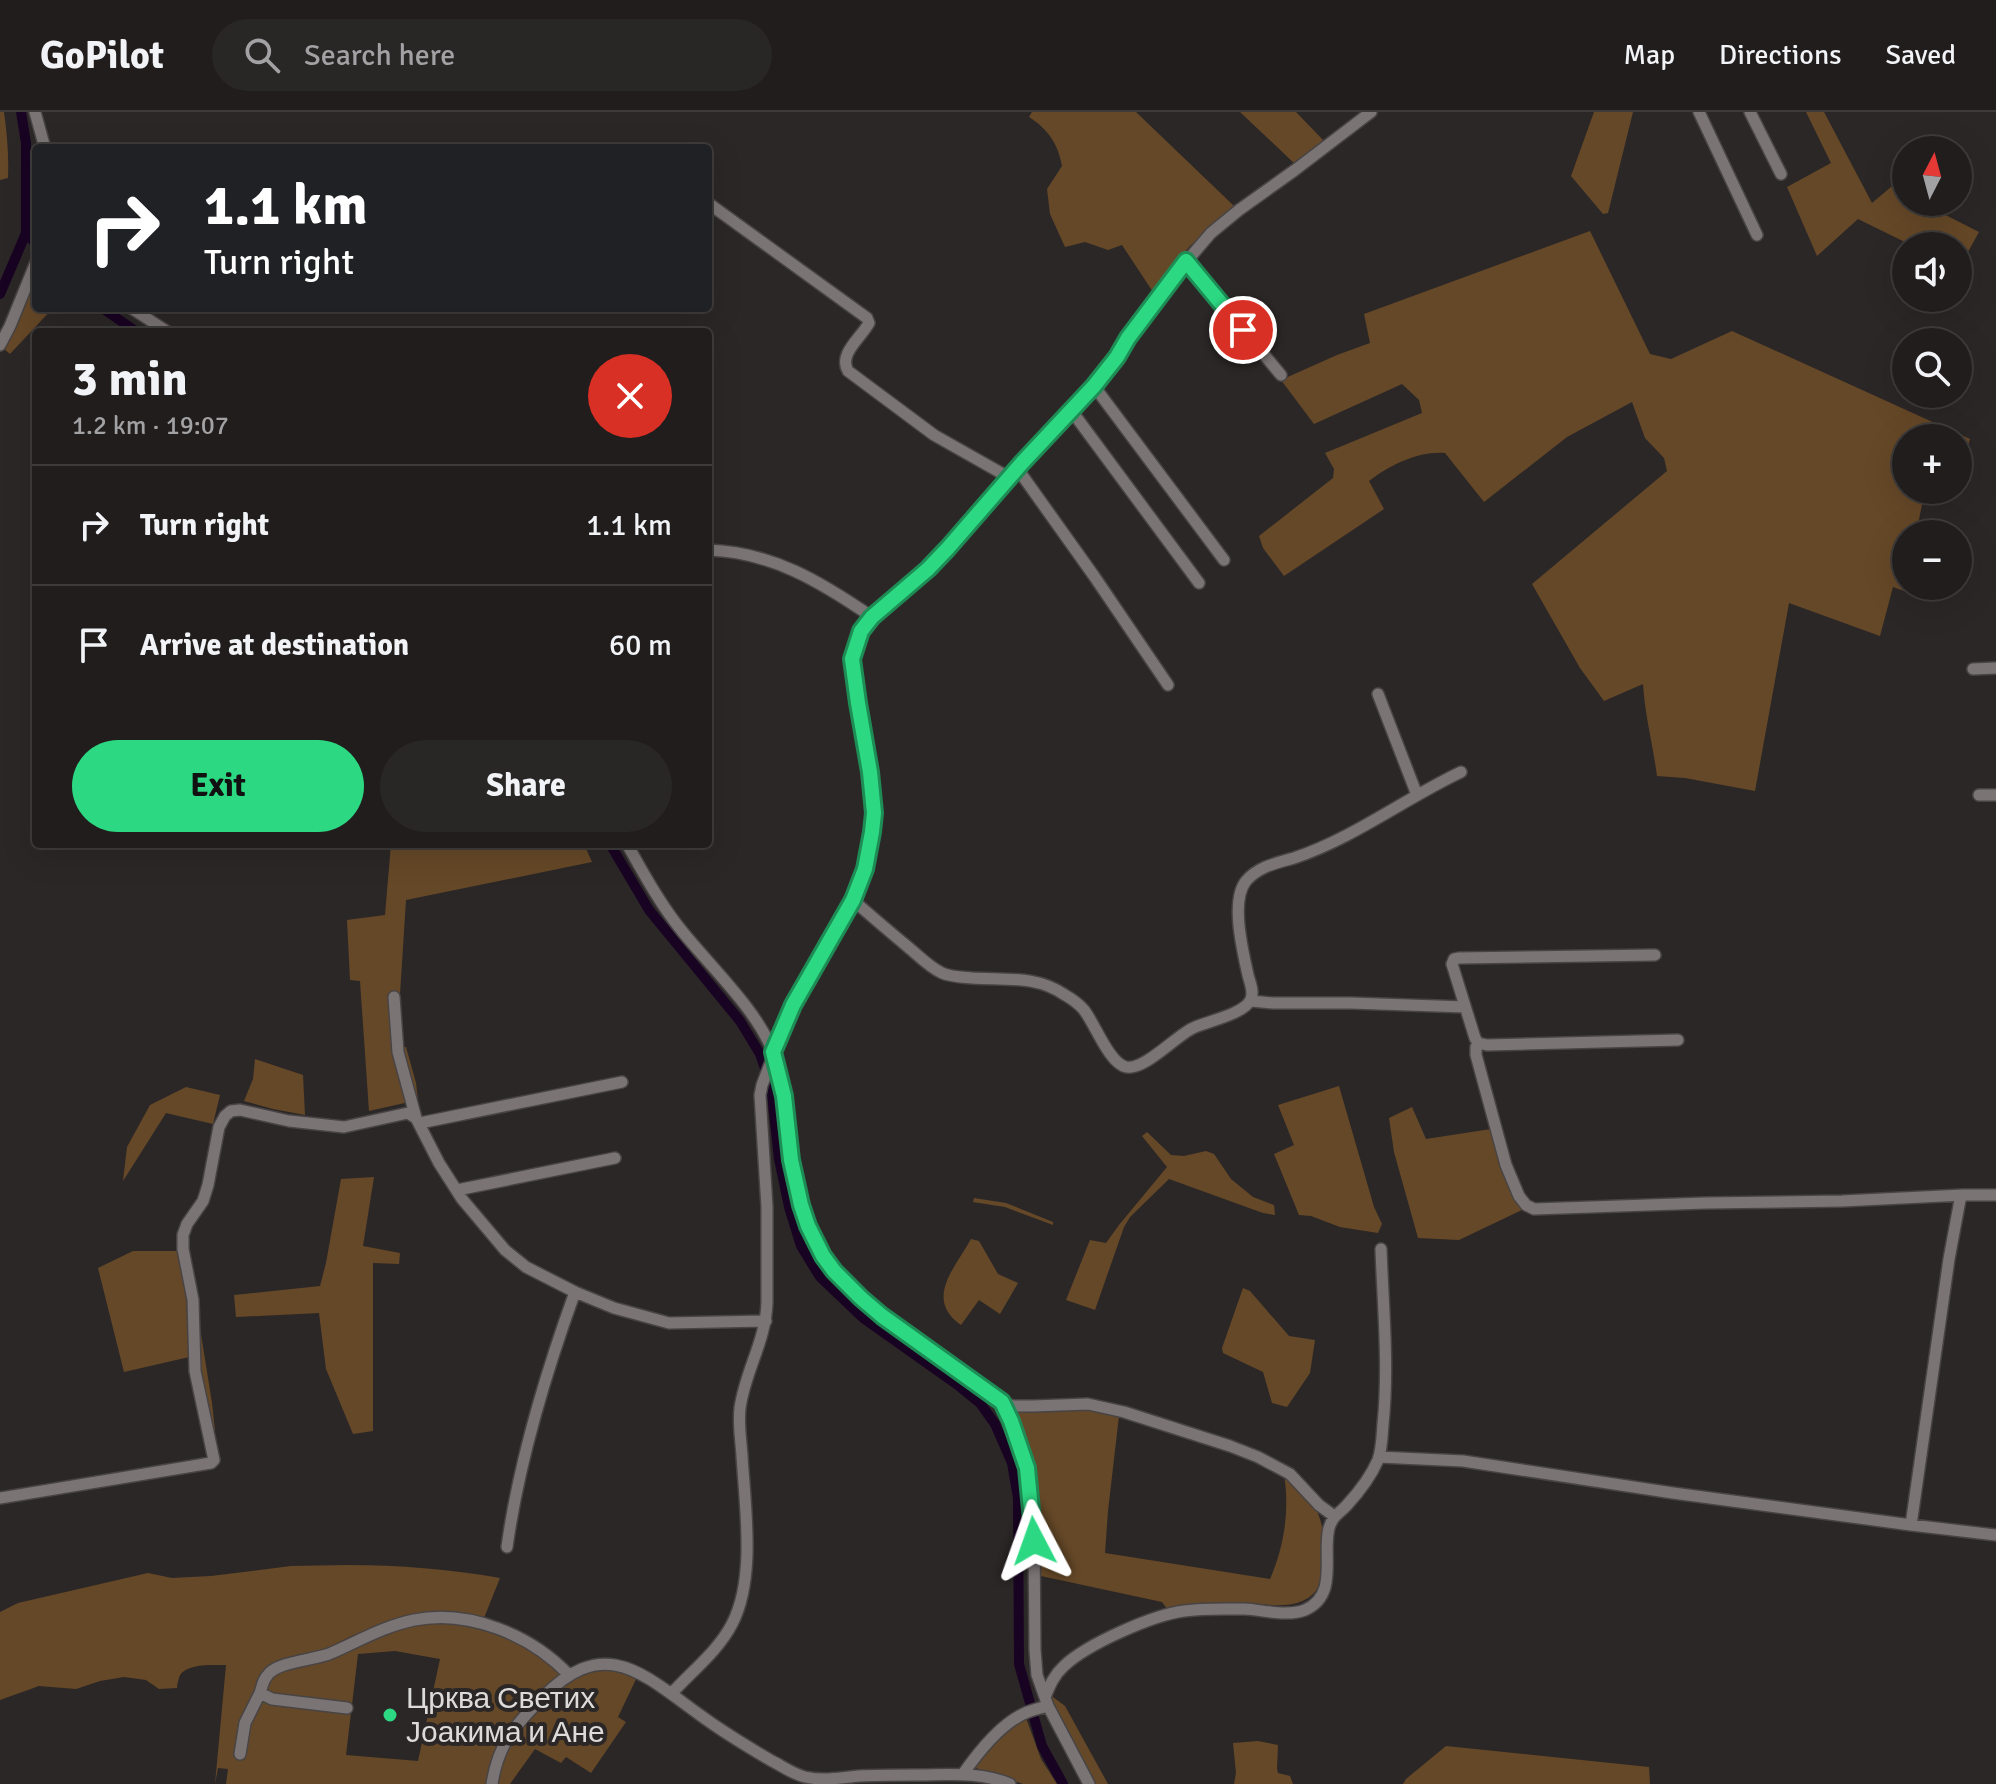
<!DOCTYPE html>
<html lang="en">
<head>
<meta charset="utf-8">
<style>
	:root { --surface:#211d1d; --page:#292626; --text:#f1f3f6; --muted:#a2a2a4; --line:#3e3b3b; --accent:#2dd883 }
	body { margin:0; font-family:Signika,sans-serif; background:var(--page); color:var(--text); height:100vh; display:flex; flex-direction:column; font-size:30px; white-space:nowrap }
	* { box-sizing:border-box; margin:0 }
	p { font-size:26px; color:var(--muted) }
	.icon { flex:none; width:44px; height:44px; fill:none; stroke:currentColor; stroke-width:2; stroke-linecap:round; stroke-linejoin:round }
	.map { position:relative; flex:1; overflow:hidden }
	.panel { position:absolute; left:32px; top:216px; width:680px; height:520px; display:flex; flex-direction:column; background:var(--surface); border-radius:8px; box-shadow:0 8px 32px #0002,0 0 0 2px var(--line) }
	.panel>* { flex:none }
	.guide { position:absolute; left:32px; top:32px; width:680px; height:168px; border-radius:8px; box-shadow:0 8px 32px #0002,0 0 0 2px var(--line); background:#202124; color:#fff; overflow:hidden }
	.needle { width:52px; rotate:6deg }
	.fabs { position:absolute; left:1892px; top:24px; display:grid; gap:16px }
	.fabs a { display:grid; place-items:center; width:80px; height:80px; border-radius:50%; background:var(--surface); box-shadow:0 8px 32px #0002,0 0 0 2px var(--line); font-size:40px }
	.pin { position:absolute; display:grid; place-items:center; width:68px; height:68px; color:#fff; margin:-34px; border:4px solid #fff; border-radius:50%; box-shadow:0 2px 8px #0007 }
	.me { position:absolute; width:88px; margin:-44px; rotate:356deg; stroke-linejoin:round; filter:drop-shadow(0 0 6px #0008) }
	.turn { display:flex; align-items:center; gap:28px; height:168px; padding:0 40px; font-size:36px }
	.turn .icon { width:104px; height:104px; stroke-width:2.5 }
	.turn b { display:block; font-size:56px; line-height:68px }
	.round { display:grid; place-items:center; flex:none; width:84px; height:84px; border-radius:42px; background:var(--page) }
	.head { display:flex; align-items:center; justify-content:space-between; height:136px; padding:0 40px }
	h1 { font-size:48px; font-weight:700; line-height:60px }
	.cta { display:flex; gap:16px; margin-top:auto; padding:16px 40px }
	.cta a { flex:1; height:92px; border-radius:48px; background:var(--accent); color:#111; font-size:32px; font-weight:700; line-height:92px; text-align:center }
	.cta a+a { background:var(--page); color:var(--text) }
	ul { padding:0; list-style:none }
	li { display:flex; align-items:center; gap:24px; height:120px; padding:0 40px; border-top:2px solid var(--line) }
	li div { flex:1 }
	li b { display:block; font-size:30px }
	li em { font-style:normal }
	header { display:flex; align-items:center; gap:48px; box-sizing:border-box; height:112px; padding:0 40px; background:var(--surface); border-bottom:2px solid var(--line) }
	header strong { font-size:38px }
	nav { display:flex; gap:44px; margin-inline-start:auto; font-size:28px }
	.search { width:560px; height:72px; background:var(--page); display:flex; align-items:center; gap:20px; box-sizing:border-box; padding:0 28px; border-radius:44px; color:var(--muted); font-size:30px }
	.map>svg:first-child { display:block }
	.green { fill:#654827; fill-rule:evenodd }
	.lines { fill:none; stroke-linecap:round; stroke-linejoin:round }
	.canal { stroke:#190323; stroke-width:10 }
	.street-casing { stroke:#484445; stroke-width:14 }
	.street { stroke:#7b7475; stroke-width:11 }
	.route-casing { stroke:#1d8c55; stroke-width:20 }
	.route { stroke:#2dd883; stroke-width:14 }
	.poi-dot { fill:#2dd883; stroke:#2c2727; stroke-width:3 }
	.labels { text-anchor:middle; dominant-baseline:central; stroke-width:8; stroke-linejoin:round; paint-order:stroke }
	.poi-label { font-size:30px; fill:#dddada; stroke:#2c2727; text-anchor:start }
</style>
</head>
<body>
<header>
<strong>GoPilot</strong>
<div class="search"><svg class="icon" aria-label="search" viewBox="0 0 24 24"><circle cx="10" cy="10" r="6"/><path d="M15 15l6 6"/></svg>Search here</div>
<nav><a>Map</a><a>Directions</a><a>Saved</a></nav>
</header>
<div class="map">
<svg width="1996" height="1672" viewBox="0 0 1996 1672">
	<rect width="100%" height="100%" fill="#2c2727"/>
	<path class="green" d="M0,0H4C7,22 9,44 8,66L0,68Z
		M1032,0H1136L1234,94L1189,135L1153,180L1122,133L1108,138L1085,130L1065,135L1050,102L1047,77L1062,54C1058,32 1048,17 1029,5Z
		M1240,0H1296L1324,29L1295,52Z
		M1594,0H1633L1608,101L1603,102L1571,64Z
		M1806,0H1824L1872,91L1891,75L1906,83V90H1920L1979,120L1959,156L1958,134H1913L1858,107L1817,144L1787,75L1831,51Z
		M1590,119L1650,242L1671,247L1732,219L1970,327L1958,365V326H1906V378H1925L1916,422H1906V468L1904,479L1893,475L1880,524L1789,491L1755,679L1685,666L1657,664C1653,633 1645,604 1643,572L1604,589L1580,556L1532,472L1667,359L1664,346L1645,326L1632,290L1567,325L1484,390L1445,341C1418,339 1390,353 1369,369L1384,397L1284,464L1263,436L1259,424L1333,366L1334,357L1325,341L1422,301L1419,288L1402,272L1314,312L1281,268L1337,243L1370,231L1364,202Z
		M36,168V196H53L10,242L4,237L19,209Z
		M391,732H584L592,750L406,788L400,882L391,883L394,937L406,935L416,971L418,988L369,999L360,869L350,868L347,808L385,803Z
		M255,947L303,963L305,1003L273,997L244,989L253,967Z
		M1339,974L1374,1095L1382,1112L1378,1121L1340,1115L1311,1104L1299,1103L1274,1042L1294,1033L1278,993Z
		M186,975L220,983L213,1012L166,1001L123,1069L127,1035L150,993Z
		M1412,995L1426,1027L1491,1017L1524,1097L1459,1128L1418,1126L1394,1040L1389,1006Z
		M1147,1020L1171,1043L1184,1044L1206,1039L1214,1042L1231,1067L1253,1085L1274,1093L1275,1103L1263,1101L1169,1067L1130,1105L1124,1115L1095,1198L1066,1188L1090,1128L1106,1131L1119,1113L1167,1055L1142,1024Z
		M374,1065L363,1134L400,1141L399,1152L373,1151V1319L353,1322L326,1257L319,1201L236,1205L234,1183L320,1174L326,1151L341,1067Z
		M974,1086L1006,1091L1053,1110V1113L1005,1095L973,1090Z
		M971,1127L979,1129L998,1162L1018,1171L1000,1202L979,1188L961,1213C924,1187 955,1156 971,1127Z
		M133,1139H179L185,1171L188,1217L200,1216L212,1291L215,1318L212,1319L200,1261L198,1243L124,1260L98,1156Z
		M1243,1176L1250,1179L1289,1224L1315,1228L1310,1261L1287,1295L1272,1291L1263,1260L1223,1241L1222,1236Z
		M1076,1297L1094,1298L1119,1304L1108,1399L1105,1441L1270,1467C1284,1435 1290,1398 1284,1363C1313,1391 1325,1397 1323,1441C1322,1452 1322,1467 1317,1477C1313,1484 1304,1489 1297,1491C1279,1496 1261,1491 1242,1491C1217,1492 1192,1495 1168,1498L1162,1490L1041,1464V1401L1035,1354L1016,1299Z
		M348,1453C399,1453 449,1457 500,1466L484,1506C441,1495 415,1501 374,1515C361,1520 346,1526 334,1533L351,1537C361,1532 370,1527 380,1523C433,1502 495,1511 541,1544C551,1552 560,1562 569,1570C596,1557 609,1553 637,1565L618,1605L626,1610L591,1661L566,1645L561,1651L535,1637L510,1672H226L228,1657L218,1656L215,1672L226,1553C213,1553 188,1551 180,1563C179,1565 177,1573 177,1576L159,1577L146,1568L124,1565L100,1569L76,1577L39,1574L0,1588V1500L18,1491L148,1461L172,1466L211,1464L291,1454ZM395,1539L440,1547L418,1649L346,1643L358,1542Z
		M1051,1580L1053,1585L1065,1594L1108,1672H1094L1049,1587Z
		M1026,1606L1041,1647L1057,1672H1023L976,1656V1652C990,1635 1006,1615 1026,1606Z
		M1258,1629L1278,1633L1277,1657L1278,1661L1290,1664L1293,1672H1234L1236,1661L1233,1631Z
		M1446,1634L1649,1655L1650,1672H1403L1406,1667Z"/>
	<g class="lines">
		<path class="canal" d="M26,121L36,132
			M0,182L26,121V31L21,0
			M102,196L137,220
			M610,732L649,798L740,909L760,942L771,973L779,1047L789,1095L801,1134L820,1165L863,1206L959,1274L980,1291L995,1312L1012,1351L1018,1386L1019,1552L1042,1634L1063,1672"/>
		<g class="street-casing">
			<path id="street" d="M35,0L45,36
				M1699,0L1757,123
				M1750,0L1781,62
				M708,91L867,206L869,211C861,226 838,242 848,259L934,323L1010,366
				M1186,149L1281,263
				M131,196L168,220
				M0,233L10,214L36,150
				M1094,274L1224,448
				M1071,298L1199,471
				M1017,356L1094,464L1168,573
				M708,438C772,440 821,470 872,505
				M1973,557L1996,556
				M1378,582L1417,683
				M1979,683H1996
				M627,732C644,762 660,792 682,819C711,855 757,898 773,940C786,974 785,1012 791,1048C793,1062 797,1076 800,1089C817,1160 872,1197 928,1237C953,1254 978,1272 1002,1290L1011,1309L1027,1356L1034,1429L1035,1538L1037,1563L1048,1594L1089,1672
				M853,788C871,804 890,820 908,835C919,844 929,855 942,861C951,865 962,865 972,866C1004,868 1037,863 1065,883C1072,887 1079,892 1084,898C1095,912 1109,951 1126,955C1144,959 1177,923 1193,916C1208,909 1245,902 1251,887C1254,879 1250,871 1248,863C1243,840 1230,789 1246,769C1259,754 1277,751 1294,746C1354,726 1404,687 1461,660
				M1655,843L1459,846L1454,847L1452,852L1475,926L1478,931L1487,933L1678,928
				M394,885L398,940L416,1006L439,1051L462,1087L505,1138L526,1155L575,1180L614,1196L669,1211L766,1209
				M1251,889L1273,891H1351L1465,895
				M1478,931L1476,935V943L1506,1053L1519,1084L1526,1093L1534,1097L1705,1091L1842,1089L1963,1083
				M420,1011L622,970
				M457,1078L615,1046
				M1002,1290L1013,1294H1033L1088,1292L1124,1300L1230,1334L1258,1345L1290,1362L1319,1393L1334,1404
				M1379,1345L1463,1349L1673,1381L1911,1413L1996,1423
				M0,1386L211,1351L214,1348L195,1259L193,1188L183,1137V1123L187,1112L203,1089L208,1073L219,1015L225,1004L231,999L240,998L289,1009L344,1015L408,1001L416,1006
				M1911,1413L1949,1147L1960,1088L1963,1083H1996
				M507,1435C519,1349 545,1263 575,1180
				M672,1581C692,1559 718,1539 732,1512C756,1466 745,1395 742,1344C741,1328 738,1312 740,1296C745,1259 766,1229 767,1190V1095L760,983L762,973L793,893L859,775L865,757L872,720L873,681L852,547L861,519L872,505L928,457L948,436L1021,352L1094,274L1117,245L1128,226L1174,164L1211,121L1239,98L1295,58L1371,0
				M1045,1585C1050,1573 1054,1563 1064,1554C1087,1532 1153,1503 1184,1499C1203,1496 1225,1497 1245,1497C1263,1498 1287,1505 1305,1498C1339,1483 1322,1443 1329,1416C1333,1403 1339,1402 1347,1393C1359,1380 1371,1364 1378,1348C1382,1337 1382,1324 1383,1312C1389,1254 1383,1195 1381,1137
				M347,1596L272,1587L260,1581C262,1575 263,1568 267,1564C275,1550 313,1548 329,1542C357,1530 384,1514 414,1508C469,1497 531,1523 569,1563
				M240,1642L245,1611L260,1581
				M963,1662C977,1642 1000,1613 1023,1602C1031,1598 1040,1596 1048,1594
				M492,1672C498,1632 515,1613 543,1585C605,1522 643,1562 700,1603C723,1620 748,1635 772,1649C782,1654 793,1662 805,1665C823,1669 841,1666 859,1664C877,1663 896,1663 914,1663C946,1663 979,1659 1010,1672"/>
		</g>
		<use href="#street" class="street"/>
	</g>
	<g class="lines">
		<g class="route-casing">
			<path id="route" d="M1034,1429L1027,1356L1011,1309L1002,1290L882,1204L861,1186L834,1159L823,1144L808,1114L801,1093L791,1048L784,984L773,940L793,893L853,788L865,757L872,720L874,701L870,660L858,591L852,547L861,519L872,505L928,457L948,436L1021,352L1094,274L1117,245L1128,226L1186,149L1243,218"/>
		</g>
		<use href="#route" class="route"/>
	</g>
	<circle class="poi-dot" cx="390" cy="1603" r="8"/>
	<g class="labels">
		<g class="poi-label">
			<text x="406" y="1586">Црква Светих<tspan x="406" dy="34">Јоакима и Ане</tspan></text>
		</g>
	</g>
</svg>
<div class="fabs">
<a><svg class="needle" viewBox="-14 -14 28 28"><path d="M0-13l5 13h-10z" fill="#e53935"/><path d="M0 13l5-13h-10z" fill="#a2a2a4"/></svg></a>
<a><svg class="icon" aria-label="sound" viewBox="0 0 24 24"><path d="M4 9h4l5-4v14l-5-4H4zM17 9q2 3 0 6"/></svg></a>
<a><svg class="icon" aria-label="search" viewBox="0 0 24 24"><circle cx="10" cy="10" r="6"/><path d="M15 15l6 6"/></svg></a>
<a>+</a>
<a>−</a>
</div>
<div class="pin" style="left:1243px;top:218px;background:#d93025"><svg class="icon" aria-label="arrive" viewBox="0 0 24 24"><path d="M6 21V4h12l-3 4 3 4H6"/></svg></div>
<svg class="me" style="left:1034px;top:1429px" viewBox="-20 -20 40 40"><path d="M0-17L14 15 0 8-14 15z" fill="#2dd883" stroke="#fff" stroke-width="4"/></svg>
<div class="guide">
<div class="turn"><svg class="icon" aria-label="right" viewBox="0 0 24 24"><path d="M7 20v-9h11M14 6l5 5-5 5"/></svg><div><b>1.1 km</b>Turn right</div></div>
</div>
<section class="panel">
<div class="head"><div><h1>3 min</h1><p>1.2 km · 19:07</p></div><a class="round" style="background:#d93025;color:#fff"><svg class="icon" aria-label="close" viewBox="0 0 24 24"><path d="M6 6l12 12M18 6L6 18"/></svg></a></div>
<ul>
<li><svg class="icon" aria-label="right" viewBox="0 0 24 24"><path d="M7 20v-9h11M14 6l5 5-5 5"/></svg><div><b>Turn right</b></div><em>1.1 km</em></li>
<li><svg class="icon" aria-label="arrive" viewBox="0 0 24 24"><path d="M6 21V4h12l-3 4 3 4H6"/></svg><div><b>Arrive at destination</b></div><em>60 m</em></li>
</ul>
<div class="cta"><a>Exit</a><a>Share</a></div>
</section>
</div>
</body>
</html>
